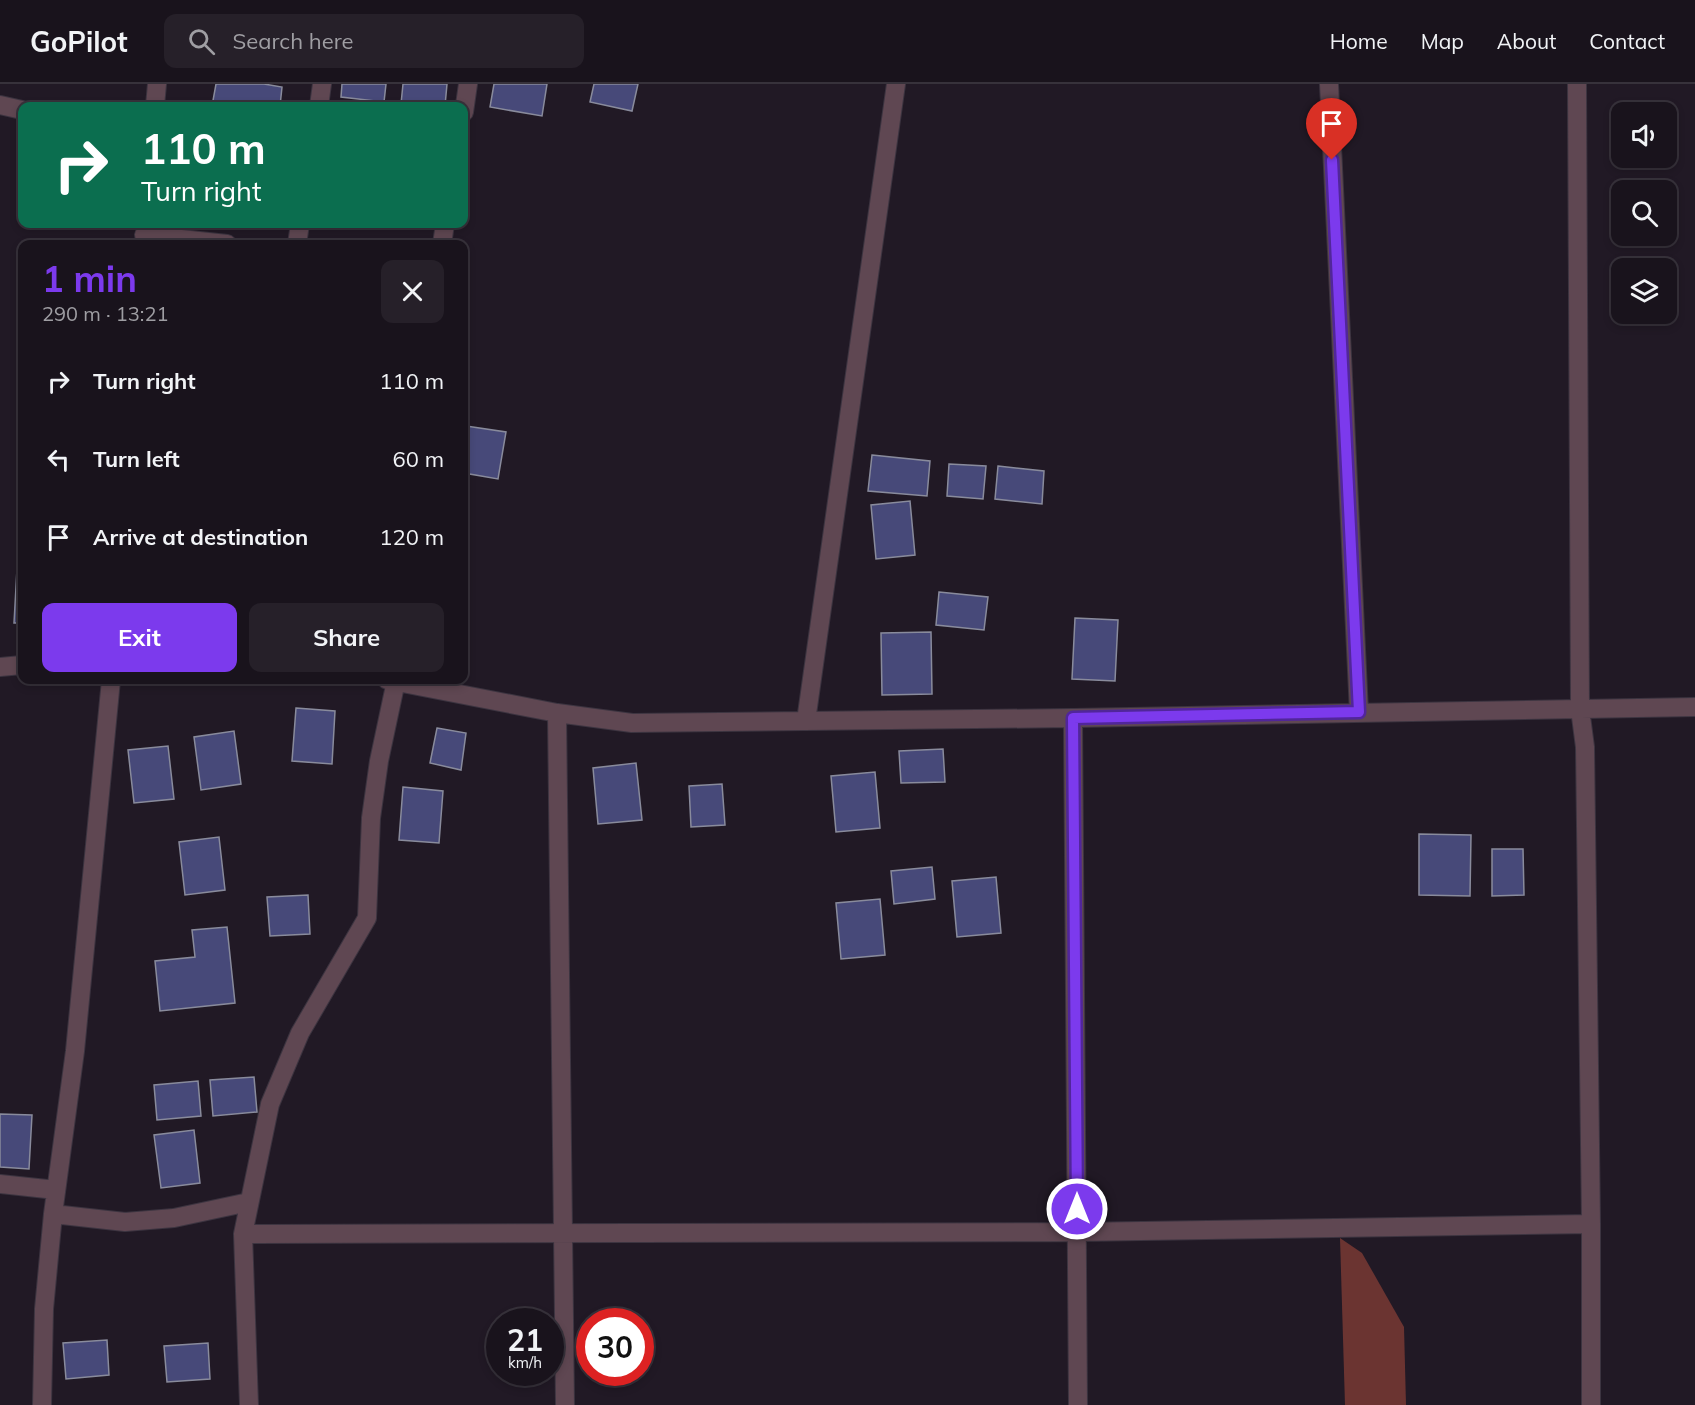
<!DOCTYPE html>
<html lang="en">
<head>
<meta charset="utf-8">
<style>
	:root { --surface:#19131c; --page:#262029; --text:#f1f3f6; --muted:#9f9ea3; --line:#37323b; --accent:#7c3aed }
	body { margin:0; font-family:Mulish,sans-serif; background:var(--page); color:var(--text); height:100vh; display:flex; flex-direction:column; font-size:22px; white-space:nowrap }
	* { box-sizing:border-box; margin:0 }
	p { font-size:20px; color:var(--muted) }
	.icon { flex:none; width:33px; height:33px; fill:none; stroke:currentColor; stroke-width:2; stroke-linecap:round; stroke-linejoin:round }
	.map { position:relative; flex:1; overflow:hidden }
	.panel { position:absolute; left:18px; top:156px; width:450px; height:444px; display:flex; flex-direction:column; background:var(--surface); border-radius:12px; box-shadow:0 3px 9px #0003,0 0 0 2px var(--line) }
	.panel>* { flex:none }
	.banner { position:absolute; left:18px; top:18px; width:450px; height:126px; border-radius:12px; box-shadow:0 3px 9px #0003,0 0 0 2px var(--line); background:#0b6e4f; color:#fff; overflow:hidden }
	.tools { position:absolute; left:1611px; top:18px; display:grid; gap:12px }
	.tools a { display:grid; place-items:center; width:66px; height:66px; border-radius:12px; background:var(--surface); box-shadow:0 3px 9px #0003,0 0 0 2px var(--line); font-size:30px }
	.speed { position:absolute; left:486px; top:1224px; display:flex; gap:12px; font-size:30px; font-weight:700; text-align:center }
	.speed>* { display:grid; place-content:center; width:78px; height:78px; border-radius:50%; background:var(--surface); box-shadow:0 3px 9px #0003,0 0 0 2px var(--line); line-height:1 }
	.speed small { font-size:15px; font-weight:400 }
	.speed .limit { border:9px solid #d22; background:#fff; color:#111 }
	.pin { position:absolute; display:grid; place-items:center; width:51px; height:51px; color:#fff; margin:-62px -26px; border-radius:50% 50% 50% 0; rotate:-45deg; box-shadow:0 0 6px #0007 }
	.pin .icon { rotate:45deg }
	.me { position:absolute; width:66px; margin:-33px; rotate:0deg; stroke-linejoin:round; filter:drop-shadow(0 0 4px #0008) }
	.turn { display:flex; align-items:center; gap:21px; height:126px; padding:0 24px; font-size:27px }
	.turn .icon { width:78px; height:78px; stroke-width:2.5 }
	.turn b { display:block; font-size:42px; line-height:51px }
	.round { display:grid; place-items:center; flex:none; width:63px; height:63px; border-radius:12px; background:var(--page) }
	.head { display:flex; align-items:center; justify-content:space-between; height:102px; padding:0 24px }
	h1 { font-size:36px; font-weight:700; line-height:45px; color:var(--accent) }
	.action { display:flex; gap:12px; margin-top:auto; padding:12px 24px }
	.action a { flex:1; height:69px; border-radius:12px; background:var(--accent); color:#fff; font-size:24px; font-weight:700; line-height:69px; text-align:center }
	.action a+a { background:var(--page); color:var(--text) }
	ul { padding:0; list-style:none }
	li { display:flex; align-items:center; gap:18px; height:78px; padding:0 24px }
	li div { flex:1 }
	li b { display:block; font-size:22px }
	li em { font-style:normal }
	header { display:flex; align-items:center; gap:36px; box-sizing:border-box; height:84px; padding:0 30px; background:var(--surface); border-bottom:2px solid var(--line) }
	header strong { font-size:28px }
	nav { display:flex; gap:33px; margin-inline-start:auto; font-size:21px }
	.search { width:420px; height:54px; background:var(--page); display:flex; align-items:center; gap:15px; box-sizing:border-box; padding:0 21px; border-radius:12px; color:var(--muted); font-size:22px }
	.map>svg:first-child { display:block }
	.forest { fill:#6b3431 }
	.building { fill:#474979; stroke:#898b9c; stroke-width:1.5 }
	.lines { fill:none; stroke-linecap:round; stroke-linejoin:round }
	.minor-casing { stroke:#3c3440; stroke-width:20 }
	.minor { stroke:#5f4752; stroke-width:18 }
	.route-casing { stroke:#51269a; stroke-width:15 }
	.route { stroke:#7c3aed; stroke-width:10 }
</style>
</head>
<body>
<header>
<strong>GoPilot</strong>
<div class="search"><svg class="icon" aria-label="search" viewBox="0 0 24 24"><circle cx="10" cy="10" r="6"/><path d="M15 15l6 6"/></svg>Search here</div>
<nav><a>Home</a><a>Map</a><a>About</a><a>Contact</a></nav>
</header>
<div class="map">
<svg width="1695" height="1321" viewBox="0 0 1695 1321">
	<rect width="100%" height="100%" fill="#211925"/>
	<path class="forest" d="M1340,1154L1362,1169L1404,1243L1406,1321H1345Z"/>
	<path class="building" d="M216,0H264L282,3L280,22H212Z
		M342,0H386L384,18L341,13Z
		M403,0H447L445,22L401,20Z
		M494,0H547L542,32L490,23Z
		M594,0H638L632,27L590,18Z
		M226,140H253V145L226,143Z
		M466,342L506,348L498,395L464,389V357Z
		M872,371L930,377L927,412L868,407Z
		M949,380L986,382L983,415L947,412Z
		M998,382L1044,387L1042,420L995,415Z
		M910,417L915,471L876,475L871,421Z
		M17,485L22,486V539H14Z
		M939,508L988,513L984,546L936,541Z
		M1075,534L1118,536L1115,597L1072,595Z
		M931,548L932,610L882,611L881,549Z
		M296,624L335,627L332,680L292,677Z
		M437,644L466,649L461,686L430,679Z
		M234,647L241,700L201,706L194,653Z
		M168,662L174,715L134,719L128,666Z
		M943,665L945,698L901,699L899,667Z
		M636,679L642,736L598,740L593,684Z
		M875,688L880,744L836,748L831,692Z
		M722,700L725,741L691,743L689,702Z
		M403,703L443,707L439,759L399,756Z
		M1419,750L1471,751L1470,812L1419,811Z
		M219,753L225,806L185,811L179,758Z
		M1492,765H1523L1524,811L1492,812Z
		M932,783L935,815L894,820L891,787Z
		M996,793L1001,849L957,853L952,797Z
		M308,811L310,850L270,852L267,813Z
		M880,815L885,871L841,875L836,819Z
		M227,843L235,919L160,927L155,877L195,873L192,846Z
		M254,993L257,1028L213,1032L210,996Z
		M198,997L201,1032L157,1036L154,1001Z
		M0,1030L32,1031L29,1085L0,1083Z
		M194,1046L200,1099L161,1104L154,1051Z
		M107,1256L109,1291L66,1295L63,1259Z
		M208,1259L210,1295L167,1298L164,1262Z"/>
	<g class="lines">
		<g class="minor-casing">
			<path id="minor" d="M1329,0L1359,628
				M1577,0L1580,625L1585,663L1591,1140V1321
				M0,21L22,26
				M155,22L157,0
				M319,22L322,0
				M464,28L468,0
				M144,151L227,160
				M297,160L300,140
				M442,160L445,140
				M0,583L22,581
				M387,596L557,629L632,639L1073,634L1695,623
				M557,629L565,1321
				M1073,634L1078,1321
				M806,637L896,0
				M0,1100L56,1106
				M53,1130L125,1138L174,1134L249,1118
				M243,1150L1077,1148L1591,1140
				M42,1321L44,1225L53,1130L75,967L111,596
				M249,1321L243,1150L270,1020L300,949L367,834L371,734L379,677L396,597"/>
		</g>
		<use href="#minor" class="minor"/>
	</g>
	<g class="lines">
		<g class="route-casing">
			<path id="route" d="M1077,1125L1073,634L1359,628L1332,76"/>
		</g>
		<use href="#route" class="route"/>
	</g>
</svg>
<div class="tools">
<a><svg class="icon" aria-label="sound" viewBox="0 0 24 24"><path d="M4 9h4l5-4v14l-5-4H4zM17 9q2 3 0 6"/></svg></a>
<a><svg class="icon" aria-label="search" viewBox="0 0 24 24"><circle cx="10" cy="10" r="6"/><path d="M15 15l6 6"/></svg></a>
<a><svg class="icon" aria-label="layers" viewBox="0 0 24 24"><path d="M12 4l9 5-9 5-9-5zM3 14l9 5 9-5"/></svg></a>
</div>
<div class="speed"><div>21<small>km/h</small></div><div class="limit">30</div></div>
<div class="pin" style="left:1332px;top:76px;background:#d93025"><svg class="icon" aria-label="arrive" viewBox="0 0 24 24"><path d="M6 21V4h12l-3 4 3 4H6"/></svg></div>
<svg class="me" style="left:1077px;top:1125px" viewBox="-20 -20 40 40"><circle r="17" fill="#7c3aed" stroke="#fff" stroke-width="3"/><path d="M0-11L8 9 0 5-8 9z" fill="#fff"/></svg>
<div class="banner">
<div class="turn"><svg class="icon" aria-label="right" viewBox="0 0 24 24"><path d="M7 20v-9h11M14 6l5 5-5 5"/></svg><div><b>110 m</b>Turn right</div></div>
</div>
<section class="panel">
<div class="head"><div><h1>1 min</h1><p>290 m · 13:21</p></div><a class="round"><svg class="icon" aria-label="close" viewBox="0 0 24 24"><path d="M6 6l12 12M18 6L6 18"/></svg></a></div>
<ul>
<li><svg class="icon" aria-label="right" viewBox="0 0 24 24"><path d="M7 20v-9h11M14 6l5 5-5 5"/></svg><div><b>Turn right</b></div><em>110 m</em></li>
<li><svg class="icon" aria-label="left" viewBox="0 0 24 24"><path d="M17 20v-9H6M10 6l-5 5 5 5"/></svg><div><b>Turn left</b></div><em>60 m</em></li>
<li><svg class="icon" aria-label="arrive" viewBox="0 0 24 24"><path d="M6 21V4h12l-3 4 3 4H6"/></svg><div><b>Arrive at destination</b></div><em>120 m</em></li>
</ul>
<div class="action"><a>Exit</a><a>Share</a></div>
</section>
</div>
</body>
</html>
